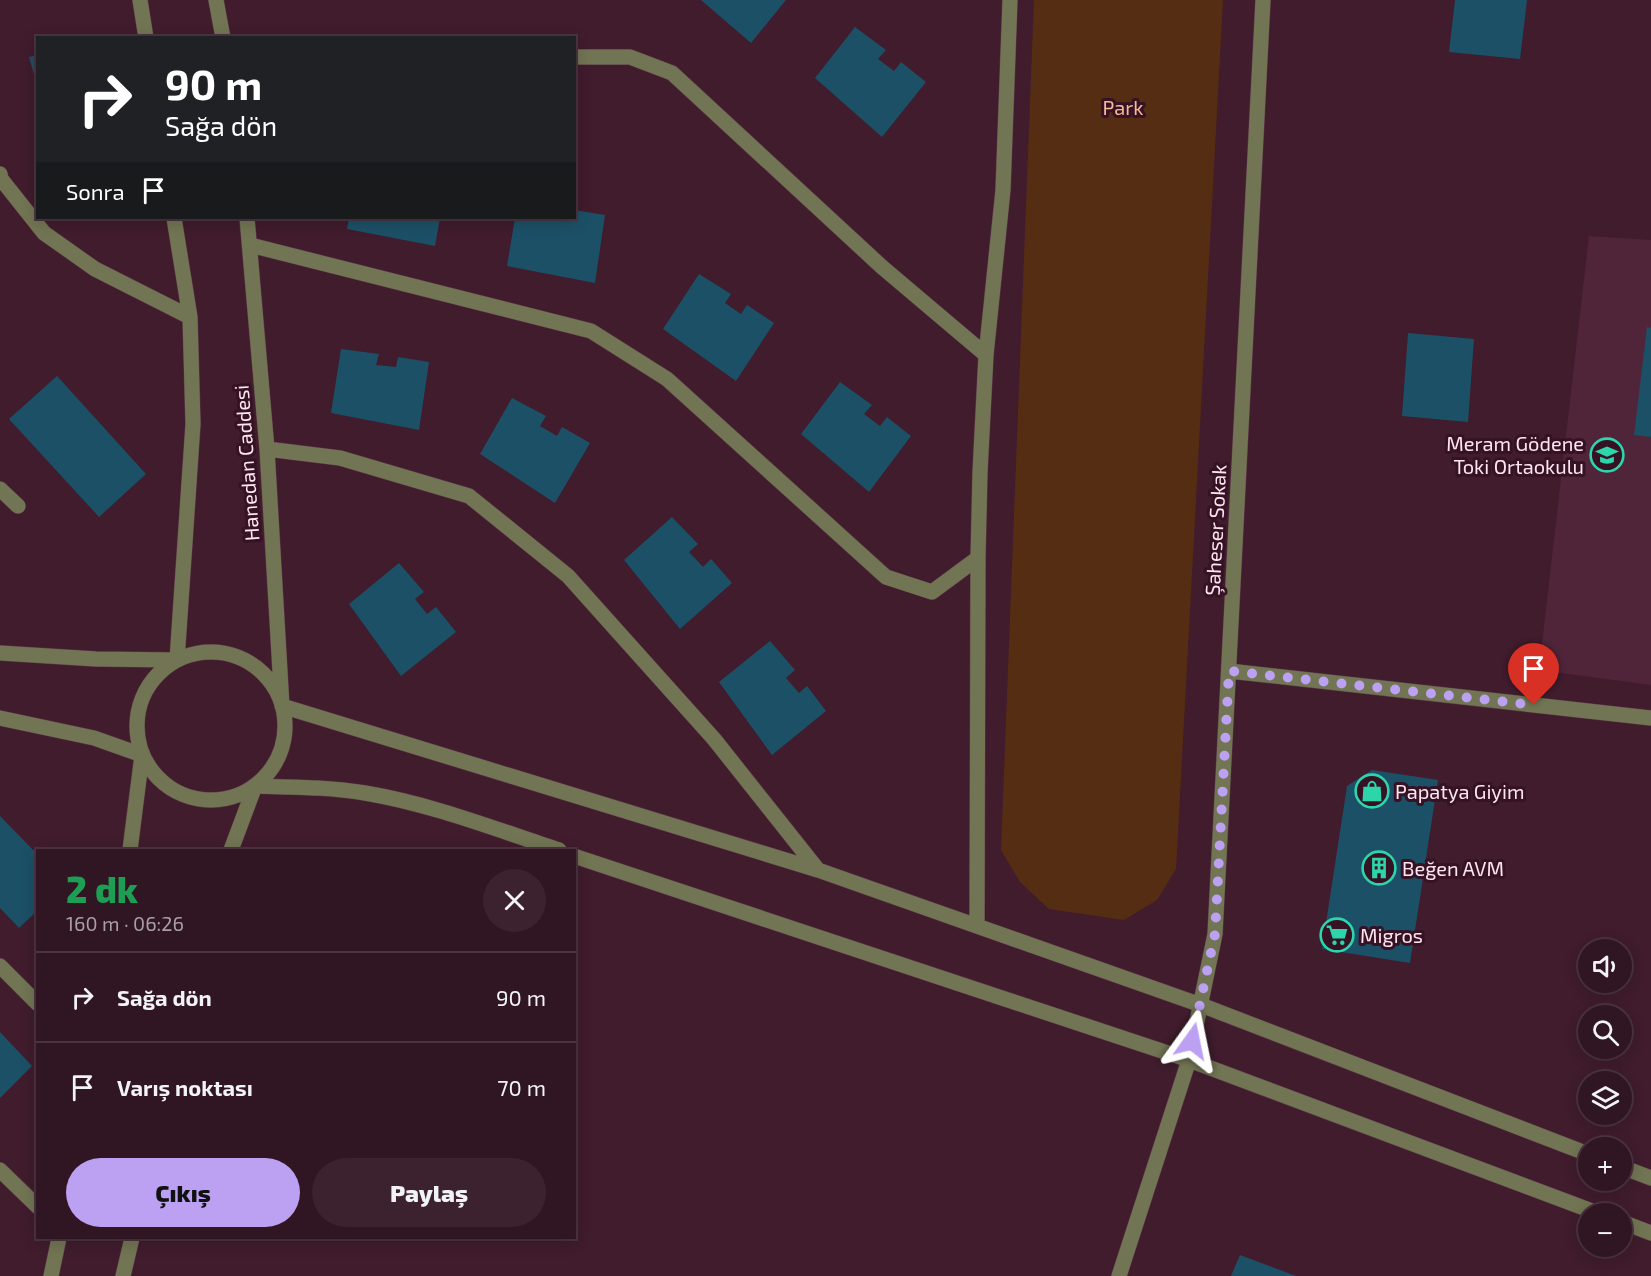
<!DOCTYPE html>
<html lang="tr">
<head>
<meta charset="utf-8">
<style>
	:root { --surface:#301522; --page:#3c222f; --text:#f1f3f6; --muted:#a89fa5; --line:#4b3440; --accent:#bca0f2 }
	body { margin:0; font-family:"Exo 2",sans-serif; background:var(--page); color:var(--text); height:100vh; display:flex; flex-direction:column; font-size:22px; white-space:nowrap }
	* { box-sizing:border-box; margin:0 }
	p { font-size:20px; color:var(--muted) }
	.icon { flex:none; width:33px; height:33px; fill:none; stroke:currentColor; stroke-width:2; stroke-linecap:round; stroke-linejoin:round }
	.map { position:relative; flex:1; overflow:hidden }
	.drawer { position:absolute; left:36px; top:849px; width:540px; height:390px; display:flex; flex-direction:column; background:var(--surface); border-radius:0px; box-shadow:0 3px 15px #0003,0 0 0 2px var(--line) }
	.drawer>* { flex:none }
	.top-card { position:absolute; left:36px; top:36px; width:540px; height:183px; border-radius:0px; box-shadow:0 3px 15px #0003,0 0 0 2px var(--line); background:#202124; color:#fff; overflow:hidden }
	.tools { position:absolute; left:1578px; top:939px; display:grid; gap:12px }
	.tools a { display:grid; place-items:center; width:54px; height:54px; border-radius:50%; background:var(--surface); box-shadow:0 3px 15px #0003,0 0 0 2px var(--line); font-size:30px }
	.pin { position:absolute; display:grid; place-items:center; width:51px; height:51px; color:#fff; margin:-62px -26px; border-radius:50% 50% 50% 0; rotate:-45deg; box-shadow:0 0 6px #0007 }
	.pin .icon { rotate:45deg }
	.me { position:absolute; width:66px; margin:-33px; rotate:12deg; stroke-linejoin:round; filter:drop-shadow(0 0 4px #0008) }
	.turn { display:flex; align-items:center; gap:21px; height:126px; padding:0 30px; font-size:27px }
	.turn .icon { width:78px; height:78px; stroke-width:2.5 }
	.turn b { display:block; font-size:42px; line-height:51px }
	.then { display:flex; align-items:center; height:57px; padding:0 30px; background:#0003; gap:12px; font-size:22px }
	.round { display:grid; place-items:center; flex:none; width:63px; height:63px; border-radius:32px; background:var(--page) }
	.headline { display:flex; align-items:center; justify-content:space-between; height:102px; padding:0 30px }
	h1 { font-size:36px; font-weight:800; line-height:45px; color:#1e9e55 }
	.cta { display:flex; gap:12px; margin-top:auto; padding:12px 30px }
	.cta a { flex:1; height:69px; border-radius:36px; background:var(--accent); color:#111; font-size:24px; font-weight:800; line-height:69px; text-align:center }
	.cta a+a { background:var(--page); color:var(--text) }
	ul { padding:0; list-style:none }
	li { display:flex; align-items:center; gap:18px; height:90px; padding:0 30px; border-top:2px solid var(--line) }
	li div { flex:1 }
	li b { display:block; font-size:22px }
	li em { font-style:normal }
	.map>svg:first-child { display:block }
	.built { fill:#50253a }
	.green { fill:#552d13 }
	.building { fill:#1c5067 }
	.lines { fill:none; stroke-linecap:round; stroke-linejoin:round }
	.minor-casing { stroke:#5b3848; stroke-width:16 }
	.minor { stroke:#727553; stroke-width:15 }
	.route { stroke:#bca0f2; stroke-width:10; stroke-dasharray:0 18 }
	.labels { text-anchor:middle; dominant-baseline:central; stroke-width:6; stroke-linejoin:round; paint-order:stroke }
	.park-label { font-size:20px; fill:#f6ba97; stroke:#351224 }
	.poi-label { font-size:20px; fill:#fee5ef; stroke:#351224; text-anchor:start }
	.street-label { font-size:20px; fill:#fee5ef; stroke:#351224 }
</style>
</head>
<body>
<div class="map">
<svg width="1651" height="1276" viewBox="0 0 1651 1276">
	<rect width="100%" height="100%" fill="#401c2d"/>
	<path class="built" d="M1589,236L1651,240V685L1539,670Z"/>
	<path class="green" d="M1034,0H1223L1176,869L1157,900L1124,920L1049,909L1020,882L1001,850Z"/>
	<path class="building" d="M701,0H786L751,43Z
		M1455,0H1527L1520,59L1449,52Z
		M855,27L886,50L878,59L894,71L901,62L926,82L882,137L815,78Z
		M38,55V85H37L29,57Z
		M574,210L605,215L595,283L507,266L515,218H553L573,220Z
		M349,218H440L435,246L347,229Z
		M699,274L731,294L725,303L741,314L747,305L774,323L736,381L663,329Z
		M1647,327L1651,328V437L1634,435Z
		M1408,333L1474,339L1468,422L1402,416Z
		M341,349L379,354L376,365L396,367L398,357L429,362L419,430L331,413Z
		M57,376L146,474L99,517L9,419Z
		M840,382L872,405L864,414L880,426L887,417L911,436L869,492L801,434Z
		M512,398L546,416L540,426L557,436L562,427L590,443L555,503L480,454Z
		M672,517L698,544L689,552L703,567L711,559L732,583L680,629L624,560Z
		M399,563L424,592L415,599L427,614L436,607L456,632L401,676L349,604Z
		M770,641L795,670L786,678L799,693L807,686L826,711L772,755L719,682Z
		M1372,770L1438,780L1410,963L1322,949L1347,786Z
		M0,816L38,855V910L19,928L0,908Z
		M0,1032L32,1066L0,1098Z
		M1240,1255L1296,1276H1231Z"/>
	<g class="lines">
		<g class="minor-casing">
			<path id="minor" d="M140,0L146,38
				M216,0L223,38
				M574,57H630L672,73L882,267L986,355
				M0,174L1,179L44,233L95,269L190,317
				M174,218L190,317L193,424L177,660
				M247,218L267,449L282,706
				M250,245L591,331L667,379L886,577L932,592L978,558
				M267,449L340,458L469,496L568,576L714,739L818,870
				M0,489L18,506
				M137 726a74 74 0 1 1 148 0a74 74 0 1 1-148 0Z
				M0,653L96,659L177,660
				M1229,671L1651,718
				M282,706L818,870L1201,1005L1588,1154
				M0,718L94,738L142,755
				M255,786C292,787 328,787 365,793C431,804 495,829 559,850
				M130,850L142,755
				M231,850L255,786
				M574,856L1189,1060L1600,1214
				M977,925L978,558L980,472L986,355L1003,190L1010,0
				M0,966L38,1004
				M1622,1167L1651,1178
				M0,1170L38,1207
				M1622,1222L1651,1233
				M51,1276L59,1238
				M123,1276L132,1238
				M1119,1276L1189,1060L1215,934L1263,0"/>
		</g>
		<use href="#minor" class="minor"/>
	</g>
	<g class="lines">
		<path class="route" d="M1192,1041L1215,934L1229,671L1534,705"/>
	</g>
	<defs>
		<g id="school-ring" transform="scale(1.725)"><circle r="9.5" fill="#351224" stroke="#2dd5ab" stroke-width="1.5"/><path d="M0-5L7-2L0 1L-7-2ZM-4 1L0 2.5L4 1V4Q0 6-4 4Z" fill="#2dd5ab"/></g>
		<g id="shop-ring" transform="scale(1.725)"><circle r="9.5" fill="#351224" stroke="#2dd5ab" stroke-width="1.5"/><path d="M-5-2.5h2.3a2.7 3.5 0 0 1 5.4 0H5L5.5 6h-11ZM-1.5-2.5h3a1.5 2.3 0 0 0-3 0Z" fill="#2dd5ab"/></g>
		<g id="building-ring" transform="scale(1.725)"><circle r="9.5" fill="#351224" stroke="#2dd5ab" stroke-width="1.5"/><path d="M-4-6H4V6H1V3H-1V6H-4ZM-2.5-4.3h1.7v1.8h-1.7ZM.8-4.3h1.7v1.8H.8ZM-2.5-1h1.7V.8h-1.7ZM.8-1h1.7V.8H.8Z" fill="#2dd5ab"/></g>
		<g id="supermarket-ring" transform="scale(1.725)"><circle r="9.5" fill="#351224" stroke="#2dd5ab" stroke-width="1.5"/><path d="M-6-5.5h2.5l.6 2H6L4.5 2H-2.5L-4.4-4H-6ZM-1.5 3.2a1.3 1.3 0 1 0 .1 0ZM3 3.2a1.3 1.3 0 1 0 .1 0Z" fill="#2dd5ab"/></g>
	</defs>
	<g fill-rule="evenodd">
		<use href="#school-ring" x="1607" y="455"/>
		<use href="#shop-ring" x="1372" y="791"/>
		<use href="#building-ring" x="1379" y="868"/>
		<use href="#supermarket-ring" x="1337" y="935"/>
	</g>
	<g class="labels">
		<g class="park-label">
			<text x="1123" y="107">Park</text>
		</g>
		<g class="poi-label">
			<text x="1584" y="443" text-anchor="end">Meram Gödene<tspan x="1584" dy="23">Toki Ortaokulu</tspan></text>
			<text x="1395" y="791">Papatya Giyim</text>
			<text x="1402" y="868">Beğen AVM</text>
			<text x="1360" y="935">Migros</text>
		</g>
		<g class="street-label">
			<text transform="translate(246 463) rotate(-94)">Hanedan Caddesi</text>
			<text transform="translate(1215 530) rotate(-87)">Şaheser Sokak</text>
		</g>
	</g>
</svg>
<div class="tools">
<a><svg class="icon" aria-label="sound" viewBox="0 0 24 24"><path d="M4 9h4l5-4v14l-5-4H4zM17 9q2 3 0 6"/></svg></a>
<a><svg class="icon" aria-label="search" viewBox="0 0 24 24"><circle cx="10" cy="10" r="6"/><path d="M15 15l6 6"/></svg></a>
<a><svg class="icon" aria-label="layers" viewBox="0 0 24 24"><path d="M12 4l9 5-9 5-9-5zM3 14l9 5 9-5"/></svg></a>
<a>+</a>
<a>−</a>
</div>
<div class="pin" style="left:1534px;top:705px;background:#d93025"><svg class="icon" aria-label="arrive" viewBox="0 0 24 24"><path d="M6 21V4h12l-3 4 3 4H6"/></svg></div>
<svg class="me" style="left:1192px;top:1041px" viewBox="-20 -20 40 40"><path d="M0-17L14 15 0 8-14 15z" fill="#bca0f2" stroke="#fff" stroke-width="4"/></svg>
<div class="top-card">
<div class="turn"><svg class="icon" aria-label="right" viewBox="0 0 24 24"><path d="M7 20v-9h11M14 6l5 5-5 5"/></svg><div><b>90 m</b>Sağa dön</div></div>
<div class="then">Sonra<svg class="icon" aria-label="arrive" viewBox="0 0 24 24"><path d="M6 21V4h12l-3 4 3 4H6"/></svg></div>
</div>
<section class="drawer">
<div class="headline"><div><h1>2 dk</h1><p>160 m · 06:26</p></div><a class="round"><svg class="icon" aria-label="close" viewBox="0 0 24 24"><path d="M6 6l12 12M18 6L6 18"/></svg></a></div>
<ul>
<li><svg class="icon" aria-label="right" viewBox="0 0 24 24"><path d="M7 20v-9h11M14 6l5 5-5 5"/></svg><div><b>Sağa dön</b></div><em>90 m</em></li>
<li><svg class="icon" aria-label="arrive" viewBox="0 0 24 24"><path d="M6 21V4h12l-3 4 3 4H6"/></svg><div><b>Varış noktası</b></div><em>70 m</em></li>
</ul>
<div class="cta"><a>Çıkış</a><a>Paylaş</a></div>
</section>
</div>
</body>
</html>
